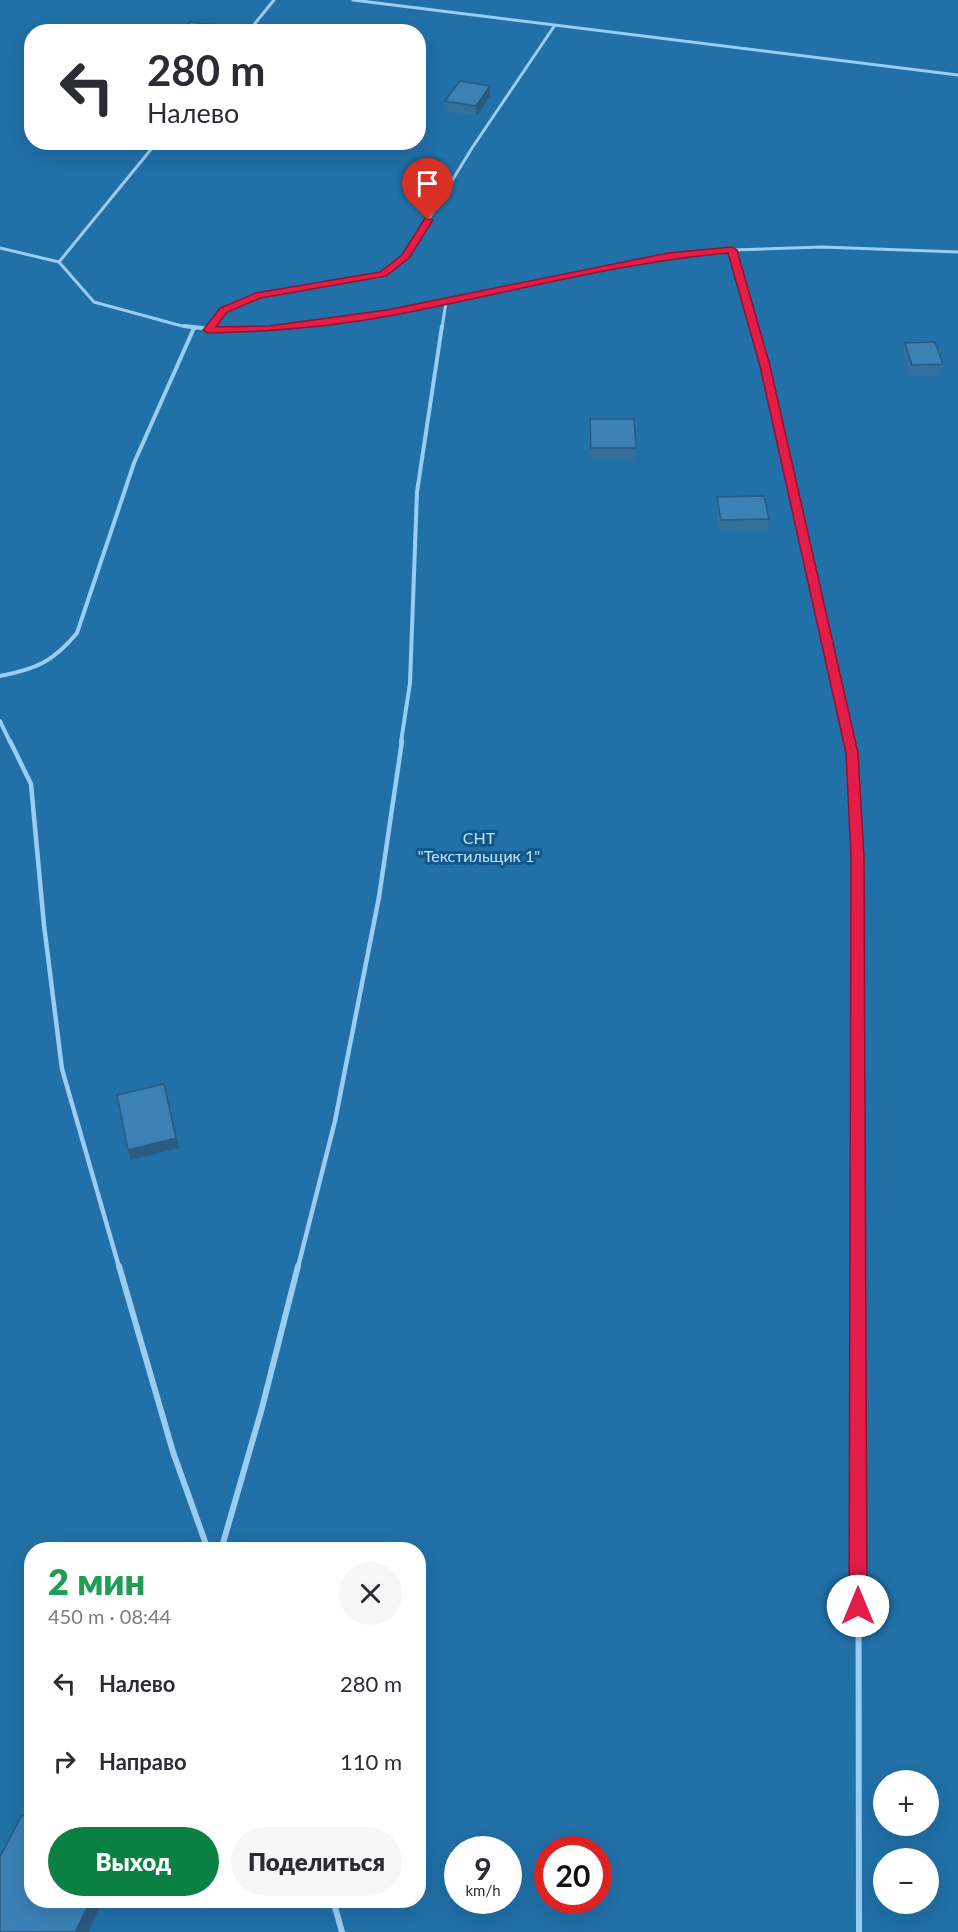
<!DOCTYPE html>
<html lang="ru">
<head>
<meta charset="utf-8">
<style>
	:root { --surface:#fff; --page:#f7f7f7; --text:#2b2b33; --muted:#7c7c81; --accent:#0b8043 }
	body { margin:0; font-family:Lato,sans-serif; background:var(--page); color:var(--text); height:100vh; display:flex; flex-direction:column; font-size:22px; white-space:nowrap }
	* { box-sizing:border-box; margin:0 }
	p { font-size:20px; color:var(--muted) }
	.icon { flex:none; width:33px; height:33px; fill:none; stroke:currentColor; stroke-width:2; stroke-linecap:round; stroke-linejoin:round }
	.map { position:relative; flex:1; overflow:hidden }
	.side { position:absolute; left:24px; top:1542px; width:402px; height:366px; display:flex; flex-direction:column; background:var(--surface); border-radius:24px; box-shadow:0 6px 24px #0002 }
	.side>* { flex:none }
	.hud { position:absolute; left:24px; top:24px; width:402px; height:126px; border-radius:24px; box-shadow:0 6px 24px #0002; background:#fff; color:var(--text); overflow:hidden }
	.tools { position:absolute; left:873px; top:1770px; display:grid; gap:12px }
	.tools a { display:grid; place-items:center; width:66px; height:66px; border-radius:50%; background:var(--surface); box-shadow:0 6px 24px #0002; font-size:30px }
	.speed { position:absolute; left:444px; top:1836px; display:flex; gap:12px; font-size:30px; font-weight:700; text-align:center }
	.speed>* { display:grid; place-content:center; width:78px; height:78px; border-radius:50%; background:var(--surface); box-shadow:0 6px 24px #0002; line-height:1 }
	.speed small { font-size:15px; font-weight:400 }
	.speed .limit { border:9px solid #d22; background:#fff; color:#111 }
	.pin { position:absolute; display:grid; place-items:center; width:51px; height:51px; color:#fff; margin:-62px -26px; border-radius:50% 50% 50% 0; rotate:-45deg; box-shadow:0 0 6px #0007 }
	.pin .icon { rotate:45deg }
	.me { position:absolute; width:66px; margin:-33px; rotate:0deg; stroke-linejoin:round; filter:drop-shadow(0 0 4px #0008) }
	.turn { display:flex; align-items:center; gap:21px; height:126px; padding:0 24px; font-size:27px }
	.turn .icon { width:78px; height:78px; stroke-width:2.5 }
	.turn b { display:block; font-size:42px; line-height:51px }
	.round { display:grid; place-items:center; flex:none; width:63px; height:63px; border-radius:32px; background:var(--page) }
	.head { display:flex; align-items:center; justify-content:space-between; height:102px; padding:0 24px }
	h1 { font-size:36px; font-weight:800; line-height:45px; color:#1e9e55 }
	.primary-button { display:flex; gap:12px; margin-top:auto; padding:12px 24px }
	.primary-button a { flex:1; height:69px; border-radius:36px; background:var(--accent); color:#fff; font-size:24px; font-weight:800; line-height:69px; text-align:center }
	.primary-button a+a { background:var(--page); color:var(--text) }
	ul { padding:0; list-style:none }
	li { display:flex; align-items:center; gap:18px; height:78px; padding:0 24px }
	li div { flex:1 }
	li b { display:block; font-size:22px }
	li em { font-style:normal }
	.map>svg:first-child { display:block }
	.green { fill:#2170a8; fill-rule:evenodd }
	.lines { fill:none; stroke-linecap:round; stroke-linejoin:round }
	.service-far3 { stroke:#99cdf1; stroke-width:3 }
	.service-far2 { stroke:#99cdf1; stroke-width:4 }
	.service-far1 { stroke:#99cdf1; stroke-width:4.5 }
	.service { stroke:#99cdf1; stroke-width:6 }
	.wall { fill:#336f9c }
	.shaded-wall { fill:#295a7f }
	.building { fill:#3b81b5; stroke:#295a7f; stroke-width:1.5 }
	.route { fill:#e11d48; stroke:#92132f; stroke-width:1.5 }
	.labels { text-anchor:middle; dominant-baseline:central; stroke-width:6; stroke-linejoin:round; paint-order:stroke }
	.park-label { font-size:16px; fill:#c0e3fc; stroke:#12578b }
</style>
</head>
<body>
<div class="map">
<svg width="958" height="1932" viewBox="0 0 958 1932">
	<rect width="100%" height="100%" fill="#12578b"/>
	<path class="green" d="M0,0H958V1932H67L0,1886ZM32,32H418V142H32ZM32,1550H418V1900H32ZM884,1780H928V1826H884ZM458,1850H508V1900H458ZM548,1850H598V1900H548ZM884,1858H928V1904H884Z"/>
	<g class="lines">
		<path class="service-far3" d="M353,0L958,75
			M248,32L274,0
			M0,248L59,262L94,302L182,326L198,328
			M732,250L754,328
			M59,262L157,142
			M210,328L224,310L259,295L383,274L406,256L472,148L555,25
			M279,328L387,313L668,256L732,250L822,247L958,252
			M442,328L446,302"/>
		<path class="service-far2" d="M184,326L230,331L290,326
			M754,326L765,366L850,742
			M208,330L211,326
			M0,676C36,669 53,662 77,633L134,463L194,328
			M0,721L10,742
			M401,742L410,683L417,492L442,326"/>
		<path class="service-far1" d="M10,741L31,784L44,925L62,1069L119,1267
			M849,741L852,753L858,858V1267
			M298,1267L335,1121L379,897L402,741"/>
		<path class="service" d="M119,1266L173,1452L208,1550
			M858,1266L859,1932
			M221,1550L262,1408L298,1266
			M333,1900L342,1932"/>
	</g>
	<path class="wall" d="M490,97L476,116L446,111L445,101Z
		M905,343L943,364L940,375L910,376L903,354Z
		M590,419L636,448L635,460L590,459L589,430Z
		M717,497L769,519L767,531H720L716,508Z"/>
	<path class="shaded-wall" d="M217,25L218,32H213Z
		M490,86V97L476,116V106Z
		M167,1094L179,1148L131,1160L128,1150Z
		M91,1900H103L88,1932H75Z"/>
	<path class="building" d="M190,22L217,25L213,32H182Z
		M460,81L490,86L476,106L445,101Z
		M935,342L943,364L912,365L905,343Z
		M590,419H634L636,448H591Z
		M764,496L769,519L721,520L717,497Z
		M164,1084L176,1138L128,1150L117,1095Z
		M22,1815L32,1820V1900H91L75,1932H0V1857Z"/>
	<path class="route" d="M425,218L433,220L409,258L386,276L261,298L227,312L216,327L269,326L387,310L668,253L732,247L737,250L770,366L858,753L864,858L867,1606L864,1612L858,1615L852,1612L849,1606L851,858L846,753L760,366L728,253C614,263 502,295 389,316C329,327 269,332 208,333L203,330L220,308L256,293L380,272L402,255Z"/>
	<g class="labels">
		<g class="park-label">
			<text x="479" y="837">СНТ<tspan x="479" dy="18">"Текстильщик 1"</tspan></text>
		</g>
	</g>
</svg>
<div class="tools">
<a>+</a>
<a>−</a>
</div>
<div class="speed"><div>9<small>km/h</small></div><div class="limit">20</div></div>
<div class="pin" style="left:428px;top:220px;background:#d93025"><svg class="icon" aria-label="arrive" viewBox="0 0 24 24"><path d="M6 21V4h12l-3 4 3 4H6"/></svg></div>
<svg class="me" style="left:858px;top:1606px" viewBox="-20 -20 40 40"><circle r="19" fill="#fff"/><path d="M0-13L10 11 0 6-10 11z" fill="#e11d48"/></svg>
<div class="hud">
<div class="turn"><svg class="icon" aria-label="left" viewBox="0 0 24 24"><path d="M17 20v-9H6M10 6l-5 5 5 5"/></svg><div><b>280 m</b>Налево</div></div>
</div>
<section class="side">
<div class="head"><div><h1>2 мин</h1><p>450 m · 08:44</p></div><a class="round"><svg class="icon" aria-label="close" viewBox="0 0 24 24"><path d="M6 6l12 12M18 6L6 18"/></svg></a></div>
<ul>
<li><svg class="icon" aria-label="left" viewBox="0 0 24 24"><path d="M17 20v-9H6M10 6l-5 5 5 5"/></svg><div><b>Налево</b></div><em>280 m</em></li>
<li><svg class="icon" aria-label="right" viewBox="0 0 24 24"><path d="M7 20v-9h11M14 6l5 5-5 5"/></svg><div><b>Направо</b></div><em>110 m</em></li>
</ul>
<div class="primary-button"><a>Выход</a><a>Поделиться</a></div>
</section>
</div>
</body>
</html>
